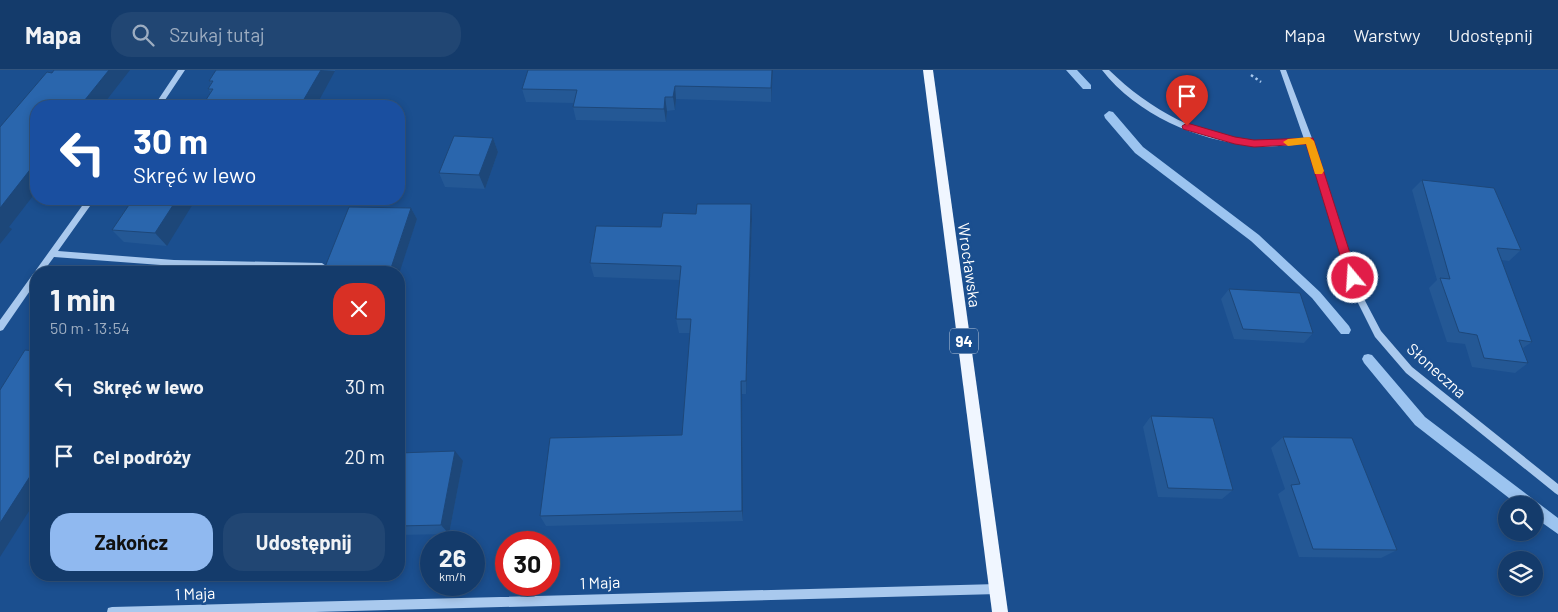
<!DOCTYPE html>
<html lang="pl">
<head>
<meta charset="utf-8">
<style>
	:root { --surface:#143b6b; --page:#214673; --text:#f1f3f6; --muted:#9dadc1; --line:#33557e; --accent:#90b9f0 }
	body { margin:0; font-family:Barlow,sans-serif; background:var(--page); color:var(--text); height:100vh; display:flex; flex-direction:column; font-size:19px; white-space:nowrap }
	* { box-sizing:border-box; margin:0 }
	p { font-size:16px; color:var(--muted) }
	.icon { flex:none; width:28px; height:28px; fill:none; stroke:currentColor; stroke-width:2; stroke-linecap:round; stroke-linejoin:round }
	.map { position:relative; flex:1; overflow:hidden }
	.drawer { position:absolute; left:30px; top:196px; width:375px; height:315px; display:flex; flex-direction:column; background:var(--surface); border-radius:20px; box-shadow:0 2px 8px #0003,0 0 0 1px var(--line) }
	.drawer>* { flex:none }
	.top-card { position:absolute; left:30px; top:30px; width:375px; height:105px; border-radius:20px; box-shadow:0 2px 8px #0003,0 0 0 1px var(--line); background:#1a4fa0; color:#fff; overflow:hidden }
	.buttons { position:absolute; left:1498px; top:426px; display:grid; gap:10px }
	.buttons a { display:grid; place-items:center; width:45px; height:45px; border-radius:50%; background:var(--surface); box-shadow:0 2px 8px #0003,0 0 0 1px var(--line); font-size:25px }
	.speed { position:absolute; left:420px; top:461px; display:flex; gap:10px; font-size:25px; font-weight:700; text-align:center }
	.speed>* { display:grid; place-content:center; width:65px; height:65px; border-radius:50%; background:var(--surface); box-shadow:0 2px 8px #0003,0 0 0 1px var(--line); line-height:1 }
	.speed small { font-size:12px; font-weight:400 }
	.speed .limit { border:8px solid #d22; background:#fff; color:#111 }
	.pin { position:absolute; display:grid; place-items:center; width:42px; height:42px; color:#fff; margin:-51px -21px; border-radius:50% 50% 50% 0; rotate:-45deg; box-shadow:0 0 5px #0007 }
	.pin .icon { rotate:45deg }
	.me { position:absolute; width:55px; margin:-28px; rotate:342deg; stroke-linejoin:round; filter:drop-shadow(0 0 4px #0008) }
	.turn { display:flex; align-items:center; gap:18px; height:105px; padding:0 20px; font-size:22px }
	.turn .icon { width:65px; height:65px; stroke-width:2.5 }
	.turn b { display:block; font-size:35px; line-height:42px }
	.round { display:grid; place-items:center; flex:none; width:52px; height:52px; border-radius:20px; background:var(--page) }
	.summary { display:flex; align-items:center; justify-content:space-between; height:85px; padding:0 20px }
	h1 { font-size:30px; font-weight:700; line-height:38px }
	.primary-button { display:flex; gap:10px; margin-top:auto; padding:10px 20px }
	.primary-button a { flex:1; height:58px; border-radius:20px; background:var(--accent); color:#111; font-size:20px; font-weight:700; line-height:58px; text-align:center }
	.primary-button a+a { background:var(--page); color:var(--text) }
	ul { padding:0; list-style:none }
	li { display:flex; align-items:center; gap:15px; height:70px; padding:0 20px }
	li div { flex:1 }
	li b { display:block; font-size:19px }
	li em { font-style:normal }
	header { display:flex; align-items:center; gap:30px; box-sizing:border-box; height:70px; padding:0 25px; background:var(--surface); border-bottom:1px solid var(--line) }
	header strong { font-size:24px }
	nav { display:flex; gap:28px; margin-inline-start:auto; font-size:18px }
	.search { width:350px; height:45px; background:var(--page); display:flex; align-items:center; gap:12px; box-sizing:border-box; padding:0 18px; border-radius:20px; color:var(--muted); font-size:19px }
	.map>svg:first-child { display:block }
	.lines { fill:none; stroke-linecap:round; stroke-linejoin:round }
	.stream { fill:#9cc4f0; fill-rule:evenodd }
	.path { stroke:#a9c9ee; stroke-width:2.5; stroke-dasharray:2.5 3; stroke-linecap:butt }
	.minor { fill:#a9c9ee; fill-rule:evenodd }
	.major { fill:#f0f6ff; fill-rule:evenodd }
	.wall { fill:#245895 }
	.shaded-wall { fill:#1d4779 }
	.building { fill:#2a66ad; stroke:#1d4779 }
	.route { fill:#e11d48; stroke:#92132f }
	.slow { fill:#f59e0b }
	.labels { text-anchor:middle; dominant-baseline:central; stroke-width:5; stroke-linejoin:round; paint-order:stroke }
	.shield { fill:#1b4f8f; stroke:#bbcadd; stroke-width:1 }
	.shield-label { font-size:15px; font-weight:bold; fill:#fff }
	.street-label { font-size:16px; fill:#fff; stroke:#1b4f8f }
</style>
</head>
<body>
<header>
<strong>Mapa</strong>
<div class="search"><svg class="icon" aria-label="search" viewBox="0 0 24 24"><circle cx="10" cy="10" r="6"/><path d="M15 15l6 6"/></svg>Szukaj tutaj</div>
<nav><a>Mapa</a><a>Warstwy</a><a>Udostępnij</a></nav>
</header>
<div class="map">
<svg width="1558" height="542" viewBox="0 0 1558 542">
	<rect width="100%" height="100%" fill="#1b4f8f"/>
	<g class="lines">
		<path class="stream" d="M1066,0H1077L1091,15V19H1083Z
			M1109,41L1113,42L1143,77L1259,165L1320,222L1349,256L1351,260L1349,264H1341L1312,228L1251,171L1135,83L1105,48L1104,45Z
			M1368,284L1372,285L1425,347L1558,448V464L1534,447V435H1518L1415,355L1364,293L1362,289L1364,285Z"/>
		<path class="path" d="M1251,5L1261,12"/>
		<path class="minor" d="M178,0H185L161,36H154Z
			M1102,0H1109C1150,40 1201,68 1258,71C1274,72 1289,70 1304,69L1280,0H1286L1313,71L1362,225L1381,261L1412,297L1558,414V425L1555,423L1406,303L1375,267L1354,225L1306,74C1288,75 1270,78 1252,76C1197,70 1137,45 1102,0Z
			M87,129H95L58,181L174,190L322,193L326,196L322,199L174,196L54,187L43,202H36V212L3,260L0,261V250L33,204L35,203L36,200Z
			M998,514L1002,515L1003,519L1002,523L998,524L315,542H107L108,538L112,537Z"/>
		<path class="major" d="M923,0H933L1008,542H992Z"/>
	</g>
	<path class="wall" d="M216,0H335V1L211,23L208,19L211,14L209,11Z
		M773,0L771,32L676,29L675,40L667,41L666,52L576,50L573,37L574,33L526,32L522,19Z
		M493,68L498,82L485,119L445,117L439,103Z
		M1422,110L1521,180L1509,191L1501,190L1532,272L1523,278L1528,293L1515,303L1472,297L1465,274L1447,272L1429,218L1437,210L1412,120Z
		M133,129L167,176L124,172L112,160Z
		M312,129H329L328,130Z
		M411,138L417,149L399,202H329L325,197Z
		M752,149L746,324H742L743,451L546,456L540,446L682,365L690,263H679L676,249L680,210L594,207L590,193L661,157Z
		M1229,219L1313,263L1304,273L1234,269L1221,229Z
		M1151,346L1233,420L1222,429L1158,427L1143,357Z
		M1283,367L1397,480L1381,488L1299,487L1278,424L1285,419L1271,378Z
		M399,383L463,391L449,464L399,465Z"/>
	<path class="shaded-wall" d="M109,0H130L102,36H80Z
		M321,0L335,1L316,36H300Z
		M772,0H773L771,32V18Z
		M675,16L676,29L675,40L673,27Z
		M665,27L667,41L666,52L664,39Z
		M493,68L498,82L485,119L479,105Z
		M36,92V122L9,157L12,159L0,174V138Z
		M177,129H196L167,176L155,163Z
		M751,134L752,149L746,324V311Z
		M411,138L417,149L399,204V202H393L391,198Z
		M741,311L742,324L743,451L742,441Z
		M455,381L463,391L449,464L441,455Z
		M36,397V430L0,487V453Z"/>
	<path class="building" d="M54,0H109L80,36H36V92L0,138V57L47,2L52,3Z
		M216,0H321L300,36H202L213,19H208L213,11H209Z
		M528,0H772L771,18L675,16L673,27H665L664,39L573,37L577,20L522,19Z
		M454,66L493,68L479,105L439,103Z
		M1422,110L1494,118L1521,180L1497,178L1532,272L1519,270L1528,293L1484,288L1477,265L1459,262L1440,208L1450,209Z
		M133,129H177L155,163L112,160Z
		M697,134H751L746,311H741L742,441L540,446L550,368L682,365L691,249H676L681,196L590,193L596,156L661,157L663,143L696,144Z
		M349,137L411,138L391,198L325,197Z
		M1229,219L1300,223L1313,263L1243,259Z
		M36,279V397L0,453V320L25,280L35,281Z
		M1151,346L1213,348L1233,420L1168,418Z
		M1283,367L1352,368L1397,480L1313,479L1291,415L1300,414Z
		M455,381L441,455L399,456V383Z"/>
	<path class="route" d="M1187,53L1235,67L1254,70L1313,68L1358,208L1357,211H1349L1347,208L1306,74L1254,77L1235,74L1183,59L1182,56Z"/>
	<path class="slow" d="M1309,67L1314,71L1324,101L1322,104H1315L1306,74L1288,76L1283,72L1288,69Z"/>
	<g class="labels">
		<rect class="shield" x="950" y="258.5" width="28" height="25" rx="4"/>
		<g class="shield-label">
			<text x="964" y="271">94</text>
		</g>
		<g class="street-label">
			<text transform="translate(970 195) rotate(82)">Wrocławska</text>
			<text transform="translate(1437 300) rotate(42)">Słoneczna</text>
			<text transform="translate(600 512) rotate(-2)">1 Maja</text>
			<text transform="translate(195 523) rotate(-2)">1 Maja</text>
		</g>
	</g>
</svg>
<div class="buttons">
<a><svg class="icon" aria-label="search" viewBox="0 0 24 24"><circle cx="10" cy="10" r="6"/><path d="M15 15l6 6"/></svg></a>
<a><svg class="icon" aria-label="layers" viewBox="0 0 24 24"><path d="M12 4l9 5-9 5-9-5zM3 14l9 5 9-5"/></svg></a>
</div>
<div class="speed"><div>26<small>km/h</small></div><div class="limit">30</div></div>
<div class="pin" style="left:1187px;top:56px;background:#d93025"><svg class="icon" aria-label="arrive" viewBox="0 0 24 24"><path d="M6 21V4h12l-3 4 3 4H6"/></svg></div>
<svg class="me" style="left:1353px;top:208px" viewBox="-20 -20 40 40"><circle r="17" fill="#e11d48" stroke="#fff" stroke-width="3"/><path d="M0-11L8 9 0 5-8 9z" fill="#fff"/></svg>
<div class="top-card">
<div class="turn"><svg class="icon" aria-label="left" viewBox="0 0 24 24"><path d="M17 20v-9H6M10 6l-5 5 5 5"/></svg><div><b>30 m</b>Skręć w lewo</div></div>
</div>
<section class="drawer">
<div class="summary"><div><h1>1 min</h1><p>50 m · 13:54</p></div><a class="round" style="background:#d93025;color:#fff"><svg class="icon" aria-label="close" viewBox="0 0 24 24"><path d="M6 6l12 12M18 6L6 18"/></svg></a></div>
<ul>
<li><svg class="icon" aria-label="left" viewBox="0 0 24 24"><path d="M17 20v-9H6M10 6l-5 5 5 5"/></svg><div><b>Skręć w lewo</b></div><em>30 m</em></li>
<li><svg class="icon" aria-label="arrive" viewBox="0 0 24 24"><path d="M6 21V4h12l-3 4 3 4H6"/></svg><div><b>Cel podróży</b></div><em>20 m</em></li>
</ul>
<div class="primary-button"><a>Zakończ</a><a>Udostępnij</a></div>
</section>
</div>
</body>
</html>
